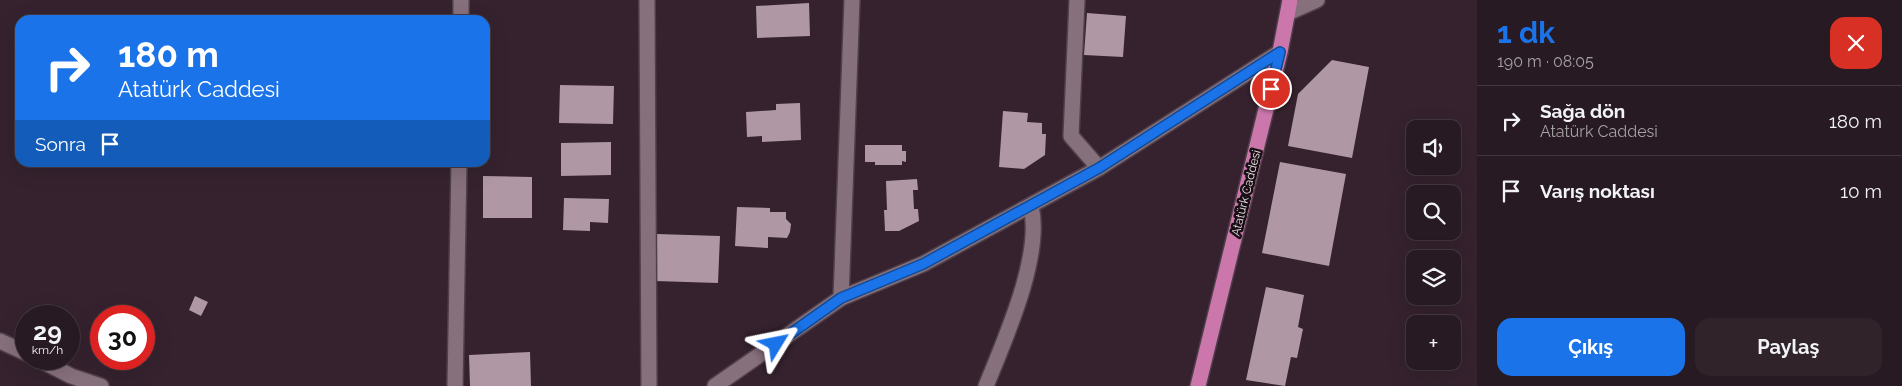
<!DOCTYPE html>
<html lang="tr">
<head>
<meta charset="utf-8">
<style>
	:root { --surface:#281a22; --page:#30232a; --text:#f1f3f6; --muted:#a5a1a5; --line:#443840; --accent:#1a73e8 }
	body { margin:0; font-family:Raleway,sans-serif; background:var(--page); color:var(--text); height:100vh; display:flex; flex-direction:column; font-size:19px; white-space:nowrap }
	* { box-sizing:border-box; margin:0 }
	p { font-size:16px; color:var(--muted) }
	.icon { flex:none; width:28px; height:28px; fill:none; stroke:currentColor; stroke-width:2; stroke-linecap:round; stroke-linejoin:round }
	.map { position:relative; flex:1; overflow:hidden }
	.sheet { display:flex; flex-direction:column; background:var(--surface); width:425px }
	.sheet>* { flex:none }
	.hud { position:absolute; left:15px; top:15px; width:475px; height:152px; border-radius:15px; box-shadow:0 5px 20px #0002,0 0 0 1px var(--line); background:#1a73e8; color:#fff; overflow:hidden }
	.fabs { position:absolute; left:1406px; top:120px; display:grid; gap:10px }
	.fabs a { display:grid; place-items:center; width:55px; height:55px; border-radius:10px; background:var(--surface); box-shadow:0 5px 20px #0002,0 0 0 1px var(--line); font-size:25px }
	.speed { position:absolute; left:15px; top:305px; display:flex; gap:10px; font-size:25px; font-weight:700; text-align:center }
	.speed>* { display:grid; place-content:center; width:65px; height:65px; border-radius:50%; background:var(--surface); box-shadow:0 5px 20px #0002,0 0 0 1px var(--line); line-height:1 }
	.speed small { font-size:12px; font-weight:400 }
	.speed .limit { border:8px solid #d22; background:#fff; color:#111 }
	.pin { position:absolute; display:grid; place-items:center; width:42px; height:42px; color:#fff; margin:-21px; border:2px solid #fff; border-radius:50%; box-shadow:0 1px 5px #0007 }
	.me { position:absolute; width:55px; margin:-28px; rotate:55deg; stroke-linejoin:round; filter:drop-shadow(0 0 4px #0008) }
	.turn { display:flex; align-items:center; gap:18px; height:105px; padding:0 20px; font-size:22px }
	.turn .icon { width:65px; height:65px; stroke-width:2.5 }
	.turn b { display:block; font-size:35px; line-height:42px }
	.then { display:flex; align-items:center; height:48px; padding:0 20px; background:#0003; gap:10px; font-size:19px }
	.round { display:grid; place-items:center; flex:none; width:52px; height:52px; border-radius:15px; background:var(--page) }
	.headline { display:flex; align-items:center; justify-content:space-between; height:85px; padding:0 20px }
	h1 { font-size:30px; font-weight:700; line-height:38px; color:var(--accent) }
	.action { display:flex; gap:10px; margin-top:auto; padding:10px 20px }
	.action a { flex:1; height:58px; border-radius:15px; background:var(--accent); color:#fff; font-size:20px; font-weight:700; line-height:58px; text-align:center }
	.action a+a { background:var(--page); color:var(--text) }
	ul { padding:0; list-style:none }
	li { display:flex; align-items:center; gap:15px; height:70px; padding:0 20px; border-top:1px solid var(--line) }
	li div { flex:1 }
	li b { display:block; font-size:19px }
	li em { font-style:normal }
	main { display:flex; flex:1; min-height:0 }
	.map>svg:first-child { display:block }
	.building { fill:#af97a4 }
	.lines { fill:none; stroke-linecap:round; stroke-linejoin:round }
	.minor-casing { stroke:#4f3f49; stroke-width:18 }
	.major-casing { stroke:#4f3f49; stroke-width:18 }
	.minor { stroke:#86707c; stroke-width:15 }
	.major { stroke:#cc77ac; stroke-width:15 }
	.route-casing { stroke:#114b97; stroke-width:12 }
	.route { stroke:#1a73e8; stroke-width:9 }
	.labels { text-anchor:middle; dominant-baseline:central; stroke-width:5; stroke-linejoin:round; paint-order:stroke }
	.street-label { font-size:12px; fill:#f1e4eb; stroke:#170f14 }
</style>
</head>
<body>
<main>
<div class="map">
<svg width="1477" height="386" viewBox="0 0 1477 386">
	<rect width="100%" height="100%" fill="#35222e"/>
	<path class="building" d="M809,3L810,36L757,38L756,6Z
		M1087,13L1126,16L1123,57L1084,55Z
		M1332,60L1369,67L1352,158L1288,146L1298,94Z
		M560,85L614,86L613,124L559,123Z
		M800,103L801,140L762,142V136L747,137L746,112L776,110V104Z
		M1003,111L1028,113L1027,122L1042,123V134H1046L1045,155L1024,169L999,167Z
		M611,142V175L561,176V143Z
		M865,145H902V151H906V162L902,161V165H875V162H865Z
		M1280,162L1346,174L1329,266L1262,253Z
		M483,176L532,177V218H483Z
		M917,179L918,190H913L914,209H918L919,221L899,231H885L884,210H887L886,181Z
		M564,198L609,199L608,223L590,222V231L563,230Z
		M737,207L770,208V212H786V219L791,224L790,232L787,238L768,237V248L735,246Z
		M657,234L720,236L718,283L655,281Z
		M1266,287L1304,295L1298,327L1303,329L1297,358L1291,357L1285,386L1246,380Z
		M195,296L208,302L201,316L189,310Z
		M530,352L531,386H470L469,355Z"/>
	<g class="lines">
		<g class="minor-casing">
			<path id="minor" d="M647,0L649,386
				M1077,0L1071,136L1099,168
				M1288,13L1317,0
				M461,20V0
				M841,298L852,0
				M0,341L26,353
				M38,359L71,376L101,386
				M455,386L459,162
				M715,386L841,298L923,264L1099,168L1280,52
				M986,386C1005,339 1043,255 1031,206"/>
		</g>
		<g class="major-casing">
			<path id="major" d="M1198,386L1280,52L1290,0"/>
		</g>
		<use href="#minor" class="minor"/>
		<use href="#major" class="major"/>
	</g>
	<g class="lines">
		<g class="route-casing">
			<path id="route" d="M776,344L841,298L923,264L1099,168L1280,52L1271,89"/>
		</g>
		<use href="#route" class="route"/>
	</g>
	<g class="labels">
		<g class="street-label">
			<text transform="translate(1246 193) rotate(-76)">Atatürk Caddesi</text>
		</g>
	</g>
</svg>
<div class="fabs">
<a><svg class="icon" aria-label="sound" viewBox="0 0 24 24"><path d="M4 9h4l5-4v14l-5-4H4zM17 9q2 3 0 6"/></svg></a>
<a><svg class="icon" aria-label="search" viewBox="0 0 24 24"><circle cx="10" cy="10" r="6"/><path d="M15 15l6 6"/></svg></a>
<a><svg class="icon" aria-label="layers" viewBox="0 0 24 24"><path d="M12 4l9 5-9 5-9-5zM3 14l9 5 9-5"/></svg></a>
<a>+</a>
</div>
<div class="speed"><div>29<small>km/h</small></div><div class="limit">30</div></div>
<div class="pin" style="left:1271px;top:89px;background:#d93025"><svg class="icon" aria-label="arrive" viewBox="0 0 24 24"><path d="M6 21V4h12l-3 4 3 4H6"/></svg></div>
<svg class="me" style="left:776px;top:344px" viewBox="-20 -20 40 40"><path d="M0-17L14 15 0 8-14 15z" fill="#1a73e8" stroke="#fff" stroke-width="4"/></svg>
<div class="hud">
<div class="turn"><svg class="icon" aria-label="right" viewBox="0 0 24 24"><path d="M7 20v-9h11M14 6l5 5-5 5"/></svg><div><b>180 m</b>Atatürk Caddesi</div></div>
<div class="then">Sonra<svg class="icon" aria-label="arrive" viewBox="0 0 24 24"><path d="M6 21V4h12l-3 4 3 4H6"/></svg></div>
</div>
</div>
<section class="sheet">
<div class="headline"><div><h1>1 dk</h1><p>190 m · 08:05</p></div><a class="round" style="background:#d93025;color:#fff"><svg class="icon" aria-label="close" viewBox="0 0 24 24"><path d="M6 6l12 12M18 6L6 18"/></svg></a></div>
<ul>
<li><svg class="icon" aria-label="right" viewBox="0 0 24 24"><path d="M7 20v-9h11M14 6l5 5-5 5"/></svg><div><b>Sağa dön</b><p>Atatürk Caddesi</p></div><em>180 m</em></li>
<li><svg class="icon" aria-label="arrive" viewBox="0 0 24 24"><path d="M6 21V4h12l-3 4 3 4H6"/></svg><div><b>Varış noktası</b></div><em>10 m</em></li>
</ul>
<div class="action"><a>Çıkış</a><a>Paylaş</a></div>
</section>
</main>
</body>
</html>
